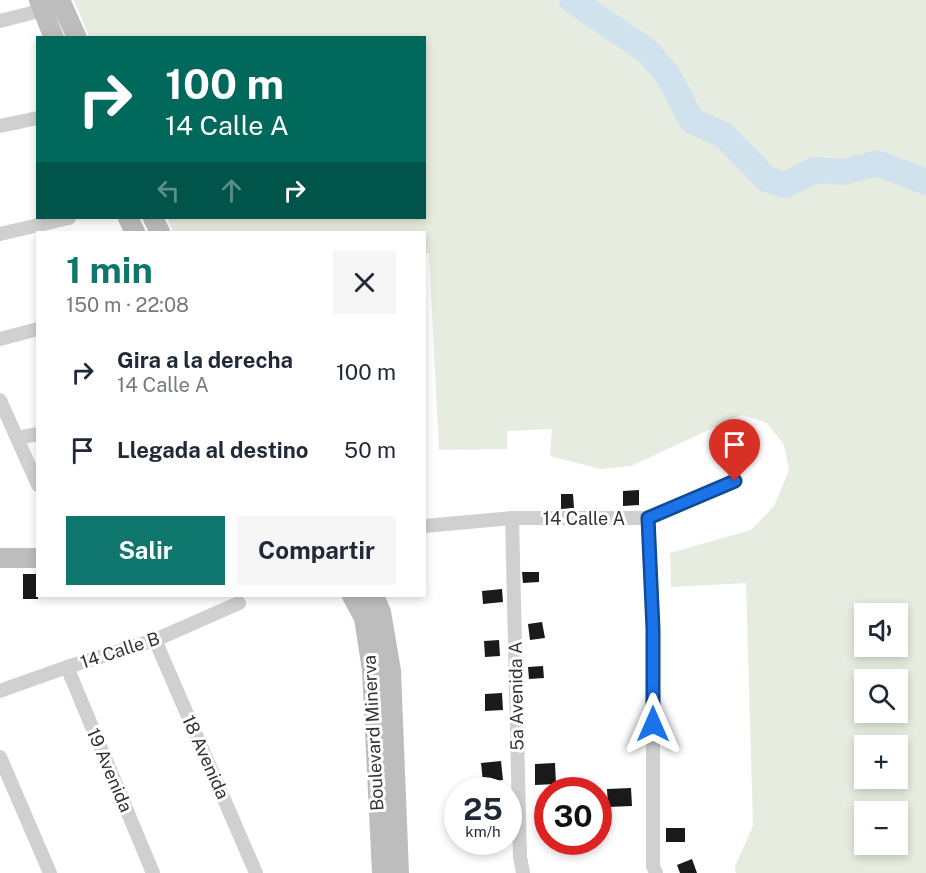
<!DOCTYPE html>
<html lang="es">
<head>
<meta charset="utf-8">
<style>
	:root { --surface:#fff; --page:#f6f6f7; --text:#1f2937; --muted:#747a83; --accent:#0f766e }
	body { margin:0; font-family:"Public Sans",sans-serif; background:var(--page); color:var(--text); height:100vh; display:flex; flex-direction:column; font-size:22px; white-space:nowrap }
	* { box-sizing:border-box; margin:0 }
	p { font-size:20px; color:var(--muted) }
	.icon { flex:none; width:33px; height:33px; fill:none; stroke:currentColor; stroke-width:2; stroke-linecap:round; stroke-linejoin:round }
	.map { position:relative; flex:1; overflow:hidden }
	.panel { position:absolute; left:36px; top:231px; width:390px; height:366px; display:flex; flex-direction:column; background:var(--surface); border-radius:0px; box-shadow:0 3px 9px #0003 }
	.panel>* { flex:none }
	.guide { position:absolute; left:36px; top:36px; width:390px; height:183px; border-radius:0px; box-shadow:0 3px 9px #0003; background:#00695c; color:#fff; overflow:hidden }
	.buttons { position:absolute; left:854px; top:603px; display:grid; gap:12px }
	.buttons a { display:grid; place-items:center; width:54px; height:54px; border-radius:0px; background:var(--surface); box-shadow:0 3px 9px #0003; font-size:30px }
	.speed { position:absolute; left:444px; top:777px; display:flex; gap:12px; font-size:30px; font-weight:700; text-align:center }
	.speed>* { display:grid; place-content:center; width:78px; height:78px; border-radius:50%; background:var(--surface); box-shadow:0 3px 9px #0003; line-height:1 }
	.speed small { font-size:15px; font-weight:400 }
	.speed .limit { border:9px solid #d22; background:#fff; color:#111 }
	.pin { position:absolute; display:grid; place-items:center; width:51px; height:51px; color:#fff; margin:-62px -26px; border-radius:50% 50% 50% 0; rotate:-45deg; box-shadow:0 0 6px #0007 }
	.pin .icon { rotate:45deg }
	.me { position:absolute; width:66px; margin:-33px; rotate:0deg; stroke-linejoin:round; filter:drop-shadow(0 0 4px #0008) }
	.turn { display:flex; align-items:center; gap:21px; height:126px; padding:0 30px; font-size:27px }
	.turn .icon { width:78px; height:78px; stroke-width:2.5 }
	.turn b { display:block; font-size:42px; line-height:51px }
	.lanes { display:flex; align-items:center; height:57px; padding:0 30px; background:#0003; justify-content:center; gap:30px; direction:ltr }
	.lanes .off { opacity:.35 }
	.round { display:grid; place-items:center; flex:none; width:63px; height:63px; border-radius:0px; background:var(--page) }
	.headline { display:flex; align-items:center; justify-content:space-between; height:102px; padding:0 30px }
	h1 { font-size:36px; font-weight:700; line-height:45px; color:var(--accent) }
	.action { display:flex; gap:12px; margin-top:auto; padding:12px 30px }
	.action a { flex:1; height:69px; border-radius:0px; background:var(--accent); color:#fff; font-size:24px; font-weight:700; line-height:69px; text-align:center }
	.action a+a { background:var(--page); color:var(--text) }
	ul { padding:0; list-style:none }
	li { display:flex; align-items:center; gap:18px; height:78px; padding:0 30px }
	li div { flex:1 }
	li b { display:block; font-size:22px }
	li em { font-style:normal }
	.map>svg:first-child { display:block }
	.green { fill:#e6ecdf; fill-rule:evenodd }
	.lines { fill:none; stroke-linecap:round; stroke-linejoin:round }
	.river { stroke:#cfe2ee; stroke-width:26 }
	.building { fill:#1a1a1a }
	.street { stroke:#d0d0d0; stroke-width:14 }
	.secondary { stroke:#bdbdbd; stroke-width:20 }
	.route-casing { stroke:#114b97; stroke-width:15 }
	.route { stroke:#1a73e8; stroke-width:10 }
	.labels { text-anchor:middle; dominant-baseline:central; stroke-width:6; stroke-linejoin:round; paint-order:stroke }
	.street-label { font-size:18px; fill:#333; stroke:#fff }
</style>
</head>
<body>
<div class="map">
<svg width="926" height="873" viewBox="0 0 926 873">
	<rect width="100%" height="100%" fill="#fff"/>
	<path class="green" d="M74,0H926V873H736L735,866L753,826L746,583L671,587L670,553L751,530L774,506L789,470L784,445L767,423L741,415L631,466L601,469L550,456L552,429L507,431V449L439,450L429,253H425L424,232H173L167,218H424V38L89,37ZM864,614H897V646H864ZM864,680H897V712H864ZM864,746H897V778H864ZM864,812H897V844H864Z"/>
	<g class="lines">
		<path class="river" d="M572,0L646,50L668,75L692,121L724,135L766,179L785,185L815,170L844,172L877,163L926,182"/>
	</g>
	<path class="building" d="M639,490V505L623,506V491Z
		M561,494H573L574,508L561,509Z
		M522,572H539V582L523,583Z
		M23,574H38V599H23Z
		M502,589L503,602L483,604L482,591Z
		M542,622L545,638L530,640L528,624Z
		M499,640L500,656L485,657L484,641Z
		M543,666L544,678L529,679L528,667Z
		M502,693L503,710L485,711V694Z
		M501,761L503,780L483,782L481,763Z
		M555,763L556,784L535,785V764Z
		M631,788L632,806L608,807L607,789Z
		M666,828H685V842H666Z
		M692,859L697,873H680L677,865Z"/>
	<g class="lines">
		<path class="street" d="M0,21L43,10
			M0,126L38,118
			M0,234L69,218
			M0,339L38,329
			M0,400L38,485
			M17,438L38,434
			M512,518L520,857L523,873
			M648,518L653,629V866L656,873
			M424,526L512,518H648L735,481
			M155,640L256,873
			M67,667L153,873
			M0,691L67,667L155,640L239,603
			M0,757L50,873"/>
		<path class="secondary" d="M39,0L54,38
			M60,0L77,38
			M128,218L135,232
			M153,218L160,232
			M0,558H38
			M352,596L364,618L372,670L382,873
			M374,596L381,612L391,671L399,873"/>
	</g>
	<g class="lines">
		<g class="route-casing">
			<path id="route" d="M653,724V629L648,518L735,481"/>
		</g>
		<use href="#route" class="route"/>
	</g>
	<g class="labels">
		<g class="street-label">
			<text x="584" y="518">14 Calle A</text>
			<text transform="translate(120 650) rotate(-18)">14 Calle B</text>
			<text transform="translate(516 696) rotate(-91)">5a Avenida A</text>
			<text transform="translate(373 733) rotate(-93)">Boulevard Minerva</text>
			<text transform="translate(206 757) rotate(66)">18 Avenida</text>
			<text transform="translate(110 770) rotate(67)">19 Avenida</text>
		</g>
	</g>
</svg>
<div class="buttons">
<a><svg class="icon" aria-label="sound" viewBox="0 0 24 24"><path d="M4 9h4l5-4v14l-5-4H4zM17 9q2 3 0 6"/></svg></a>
<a><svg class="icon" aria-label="search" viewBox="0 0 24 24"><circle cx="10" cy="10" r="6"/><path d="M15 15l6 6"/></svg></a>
<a>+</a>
<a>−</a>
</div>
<div class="speed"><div>25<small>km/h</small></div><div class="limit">30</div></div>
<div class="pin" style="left:735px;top:481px;background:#d93025"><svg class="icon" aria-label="arrive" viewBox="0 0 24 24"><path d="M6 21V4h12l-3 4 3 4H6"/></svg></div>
<svg class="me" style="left:653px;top:724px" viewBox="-20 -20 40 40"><path d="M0-17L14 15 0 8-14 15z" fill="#1a73e8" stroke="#fff" stroke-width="4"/></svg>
<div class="guide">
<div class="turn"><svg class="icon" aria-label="right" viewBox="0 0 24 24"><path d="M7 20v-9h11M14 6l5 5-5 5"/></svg><div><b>100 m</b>14 Calle A</div></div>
<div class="lanes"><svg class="icon off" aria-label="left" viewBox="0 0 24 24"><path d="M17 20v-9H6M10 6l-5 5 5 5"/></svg><svg class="icon off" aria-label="ahead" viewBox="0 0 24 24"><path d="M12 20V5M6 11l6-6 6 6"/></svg><svg class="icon" aria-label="right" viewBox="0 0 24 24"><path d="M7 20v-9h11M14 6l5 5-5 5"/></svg></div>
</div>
<section class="panel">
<div class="headline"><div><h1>1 min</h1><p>150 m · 22:08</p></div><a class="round"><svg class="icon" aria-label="close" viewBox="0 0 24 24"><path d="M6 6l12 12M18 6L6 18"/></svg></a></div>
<ul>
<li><svg class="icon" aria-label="right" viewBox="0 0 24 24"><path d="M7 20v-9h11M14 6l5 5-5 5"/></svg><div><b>Gira a la derecha</b><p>14 Calle A</p></div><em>100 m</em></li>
<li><svg class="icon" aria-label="arrive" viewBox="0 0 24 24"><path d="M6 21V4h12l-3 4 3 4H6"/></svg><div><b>Llegada al destino</b></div><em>50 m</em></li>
</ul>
<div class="action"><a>Salir</a><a>Compartir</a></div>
</section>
</div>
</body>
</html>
